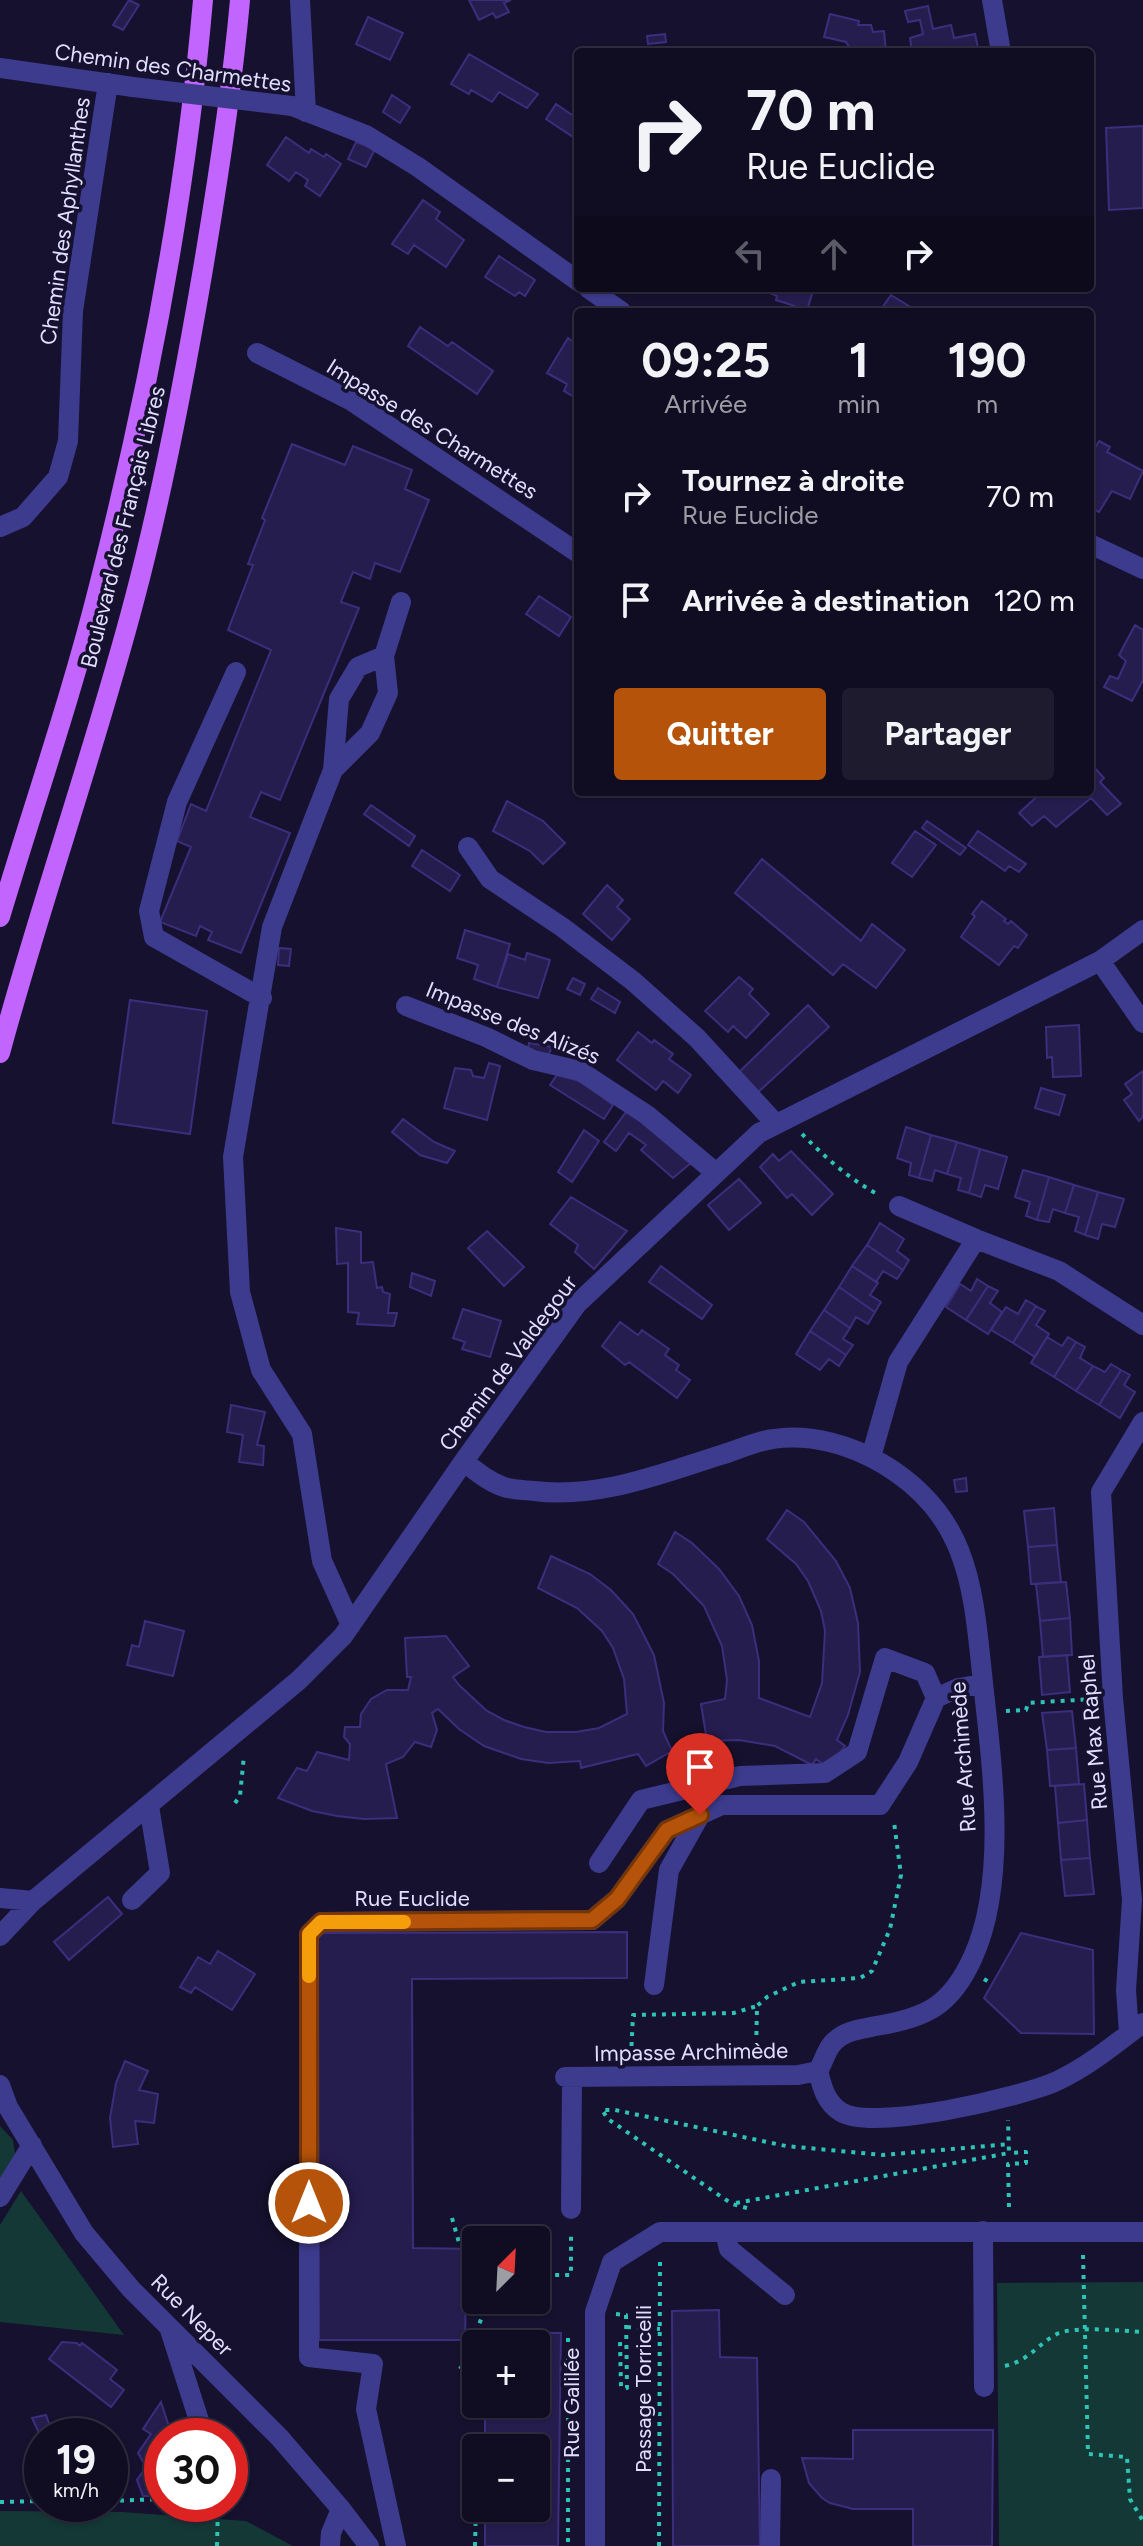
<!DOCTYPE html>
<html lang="fr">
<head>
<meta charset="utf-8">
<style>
	:root { --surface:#100d22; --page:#1e1b2f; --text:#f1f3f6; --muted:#9c9ca5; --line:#302d40; --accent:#b45309 }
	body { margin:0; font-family:Figtree,sans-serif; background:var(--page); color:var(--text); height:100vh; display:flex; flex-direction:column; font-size:30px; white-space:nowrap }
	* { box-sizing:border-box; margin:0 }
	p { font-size:26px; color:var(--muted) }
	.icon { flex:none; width:44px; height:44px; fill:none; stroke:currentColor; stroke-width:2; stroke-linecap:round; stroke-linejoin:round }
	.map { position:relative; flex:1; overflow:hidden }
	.sheet { position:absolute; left:574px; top:308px; width:520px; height:488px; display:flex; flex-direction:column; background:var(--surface); border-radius:8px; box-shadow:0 2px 6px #0004,0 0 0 2px var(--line) }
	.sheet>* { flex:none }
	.hud { position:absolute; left:574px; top:48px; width:520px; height:244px; border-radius:8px; box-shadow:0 2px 6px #0004,0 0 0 2px var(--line); background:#100d22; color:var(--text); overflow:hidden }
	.needle { width:52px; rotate:24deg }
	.controls { position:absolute; left:462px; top:2226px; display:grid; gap:16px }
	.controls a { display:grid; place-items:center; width:88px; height:88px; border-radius:8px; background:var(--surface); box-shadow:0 2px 6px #0004,0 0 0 2px var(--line); font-size:40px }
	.speed { position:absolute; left:24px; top:2418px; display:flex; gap:16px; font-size:40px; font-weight:700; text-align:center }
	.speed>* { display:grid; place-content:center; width:104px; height:104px; border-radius:50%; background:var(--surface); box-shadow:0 2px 6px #0004,0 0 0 2px var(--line); line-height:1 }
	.speed small { font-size:20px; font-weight:400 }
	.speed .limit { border:12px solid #d22; background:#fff; color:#111 }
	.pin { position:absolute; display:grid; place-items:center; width:68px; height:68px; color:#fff; margin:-82px -34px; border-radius:50% 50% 50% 0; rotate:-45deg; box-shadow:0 0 8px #0007 }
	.pin .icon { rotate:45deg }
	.me { position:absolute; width:88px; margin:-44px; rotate:0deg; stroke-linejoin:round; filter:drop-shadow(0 0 6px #0008) }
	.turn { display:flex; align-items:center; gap:28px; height:168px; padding:0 40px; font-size:36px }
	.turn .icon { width:104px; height:104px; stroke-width:2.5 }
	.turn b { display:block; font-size:56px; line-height:68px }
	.lanes { display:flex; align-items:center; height:76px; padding:0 40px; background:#0003; justify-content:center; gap:40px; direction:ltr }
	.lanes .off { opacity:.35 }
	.eta { display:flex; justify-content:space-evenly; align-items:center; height:136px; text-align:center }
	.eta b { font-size:48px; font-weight:700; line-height:56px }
	.button { display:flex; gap:16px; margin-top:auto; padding:16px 40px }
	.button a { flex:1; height:92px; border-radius:8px; background:var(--accent); color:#fff; font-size:32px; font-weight:700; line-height:92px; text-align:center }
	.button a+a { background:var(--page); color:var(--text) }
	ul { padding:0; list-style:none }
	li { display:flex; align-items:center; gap:24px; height:104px; padding:0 40px }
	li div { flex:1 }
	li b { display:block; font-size:30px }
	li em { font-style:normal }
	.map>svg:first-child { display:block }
	.green { fill:#143836 }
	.building { fill:#261d4f; stroke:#3c2e7c; stroke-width:2 }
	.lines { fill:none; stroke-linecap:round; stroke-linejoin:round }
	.path { stroke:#2ec3b7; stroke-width:4; stroke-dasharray:4 6; stroke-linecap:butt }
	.minor { stroke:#3d3b8e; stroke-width:20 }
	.major { stroke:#c265ff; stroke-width:20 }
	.minor-bridge { stroke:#3d3b8e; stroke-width:20 }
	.route-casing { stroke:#753606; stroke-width:20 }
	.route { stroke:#b45309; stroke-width:14 }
	.slow { stroke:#f59e0b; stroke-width:14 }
	.labels { text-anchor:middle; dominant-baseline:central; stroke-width:7; stroke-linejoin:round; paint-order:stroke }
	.street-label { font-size:22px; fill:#e1deff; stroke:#16112e }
</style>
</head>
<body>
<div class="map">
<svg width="1143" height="2546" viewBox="0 0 1143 2546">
	<rect width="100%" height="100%" fill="#16112e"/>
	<path class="green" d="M0,2126L13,2140L15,2154L0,2181Z
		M21,2191L124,2335L0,2322V2225Z
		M1143,2282V2546H999L997,2283Z
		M0,2511L122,2512L246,2521L293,2546H0Z"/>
	<path class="building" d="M129,0L139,5L123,30L113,25Z
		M469,0H511L504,3L509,12L496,18L493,13L479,20Z
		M928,6L933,29L951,25L954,38L975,34L979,52H912L910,38L923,34L920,20L908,22L905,11Z
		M830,14L859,21L858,25H871L873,32L884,31L886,52H852L846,42L824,37Z
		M368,17L403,33L390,60L356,44Z
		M665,34L666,42L648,44L647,36Z
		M469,54L538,94L527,108L499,92L492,102L471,90L469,94L451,84Z
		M392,95L410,107L400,123L383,112Z
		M556,104L578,119V135L576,139L546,119Z
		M1143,126V208L1109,210L1106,128Z
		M286,137L309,153L311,149L324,157L326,154L341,164L320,196L305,186L308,180L296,172L289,181L267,165Z
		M356,142L375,149L366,167L348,159Z
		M423,200L440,212L436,219L464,240L446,267L414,245L408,254L392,244Z
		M499,256L535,280L525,296L519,292L515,296L485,277Z
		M759,288H814L807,310L776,300L777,296Z
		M891,295L909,306L905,312H879Z
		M420,327L448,346L452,342L493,371L477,394L408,346Z
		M568,338L578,345V399L564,391L567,384L547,373Z
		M1099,441L1110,447L1107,452L1143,471L1130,499L1112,491L1099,512L1090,508V456Z
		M292,444L345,465L353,446L412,470L405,489L429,500L400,572L375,563L370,579L353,572L341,602L359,608L280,800L261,792L250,817L290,833L241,953L208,940L212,932L200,926L196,936L160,922L191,847L177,841L191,804L206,811L271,650L228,630L253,565L248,564L265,520L262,518Z
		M539,596L571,617L559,636L526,614Z
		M1135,625L1143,630V680L1132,701L1104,687L1110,676L1118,679L1126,661L1119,655Z
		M1090,763L1104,778L1100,782L1121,804L1107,815L1091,798L1056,827L1044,816L1032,826L1019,813L1042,792L1047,797L1053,792H1090Z
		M507,801L543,821L565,843L543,864L530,851L493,831Z
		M371,805L415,836L409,846L364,814Z
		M927,821L966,848L960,855L922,828Z
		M915,831L936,845L912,877L892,863Z
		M978,831L1026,864L1019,872L1009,866L1005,871L968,845Z
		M422,850L460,875L450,891L412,866Z
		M762,859L861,941L872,924L905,950L876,988L843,964L833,975L735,893Z
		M607,885L623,900L617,907L630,919L612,940L583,914Z
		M982,901L1006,919L1004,921L1008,924L1011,921L1027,935L1018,948L1014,946L999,965L961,937L975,916L972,914Z
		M465,930L510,944L497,987L474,979L478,965L457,958Z
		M279,948L291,949L289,966L278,965Z
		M527,953L550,960L538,998L497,987L508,954L525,960Z
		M739,977L753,989L749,994L769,1014L746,1038L733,1026L728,1032L705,1011Z
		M573,978L585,984L580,995L567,989Z
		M598,988L620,1002L615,1013L591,999Z
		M130,1000L207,1011L190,1134L113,1123Z
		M808,1005L829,1027L755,1095L735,1076Z
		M1079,1025L1081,1076L1053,1077L1052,1057L1047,1058L1046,1027Z
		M638,1032L652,1043L654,1040L673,1054L669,1059L691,1075L678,1093L663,1081L656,1090L617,1060Z
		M529,1043L552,1047L547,1058L527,1053Z
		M489,1063L500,1066L487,1120L444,1108L455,1068L471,1070L473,1076L484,1078Z
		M1143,1071V1117L1139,1121L1124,1100L1132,1094L1125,1084Z
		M557,1075L580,1081L613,1105L604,1119L550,1085Z
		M1041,1088L1065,1095L1059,1115L1035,1108Z
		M626,1112L639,1119L691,1163L673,1178L641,1150L646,1145L629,1133L616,1151L604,1142Z
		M403,1119L434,1142L455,1151L447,1163L420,1155L392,1132Z
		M906,1127L931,1135L919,1178L909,1175L911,1163L897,1158Z
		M584,1130L599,1141L572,1182L558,1172Z
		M931,1135L957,1142L947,1174L935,1170L932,1181L919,1178Z
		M957,1142L980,1149L969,1193L958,1190L961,1178L947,1174Z
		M980,1149L1007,1157L998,1189L985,1185L981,1197L969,1193Z
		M791,1151L833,1194L812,1215L792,1194L787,1198L760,1167L773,1154L779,1161Z
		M1023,1170L1049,1177L1037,1220L1026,1216L1030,1202L1015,1197Z
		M1049,1177L1074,1185L1065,1213L1053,1209L1049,1222L1037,1220Z
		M739,1179L761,1203L729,1230L708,1205Z
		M1074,1185L1098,1192L1085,1235L1075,1231L1079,1217L1065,1213Z
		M1098,1192L1124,1199L1115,1227L1102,1224L1098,1239L1085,1235Z
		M571,1197L627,1231L594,1269L575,1252L578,1245L550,1224Z
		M880,1223L904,1239L897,1251L909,1260L903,1270L867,1245Z
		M336,1228L361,1232V1263L373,1262L377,1288L382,1287L383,1292L390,1294L388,1313H397L394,1326L357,1324L359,1313L348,1312V1263L337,1264Z
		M487,1231L524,1267L504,1286L468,1248Z
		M867,1245L903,1270L897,1279L883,1271L876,1282L852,1266Z
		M661,1266L712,1305L702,1319L649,1282Z
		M852,1266L878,1283L870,1295L881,1302L875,1312L839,1287Z
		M412,1273L435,1281L431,1296L410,1287Z
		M977,1279L988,1286L966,1320L946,1307L960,1284L971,1291Z
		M988,1286L998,1291L990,1303L1002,1312L988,1334L966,1320Z
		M839,1287L875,1312L868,1324L856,1317L850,1328L824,1310Z
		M1026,1300L1036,1306L1013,1343L991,1330L1006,1307L1018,1314Z
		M1036,1306L1045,1311L1036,1325L1049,1334L1035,1357L1013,1343Z
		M463,1309L501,1321L490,1357L462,1349L465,1342L453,1338Z
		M824,1310L850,1328L843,1339L853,1345L846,1355L810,1331Z
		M620,1322L638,1335L642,1330L669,1349L665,1355L679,1365L676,1370L690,1380L677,1398L629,1362L625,1365L602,1346Z
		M810,1331L846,1355L839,1366L829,1359L820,1370L796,1354Z
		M1047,1337L1062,1346L1068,1337L1076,1342L1054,1377L1031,1363Z
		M1076,1342L1085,1347L1080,1358L1093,1366L1076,1391L1054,1377Z
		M1111,1364L1121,1370L1099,1405L1076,1391L1093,1366L1105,1372Z
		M1121,1370L1130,1375L1124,1385L1135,1392L1120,1418L1099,1405Z
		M231,1405L265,1412L257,1445L264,1446L263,1465L239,1462L243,1435L227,1432Z
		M966,1478L967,1491L956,1492L954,1480Z
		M1054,1508L1057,1545L1028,1547L1024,1511Z
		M787,1510L804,1522L836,1561L850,1588L858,1623L860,1672L848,1715L837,1740L845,1746L828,1768L816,1759L812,1765L775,1746L739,1740L707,1741L701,1704L725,1699L727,1680L722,1646L704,1606L673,1574L658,1564L675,1532L692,1543L719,1569L739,1596L752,1625L759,1661V1698L810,1717L822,1683L825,1631L821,1611L808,1581L796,1564L767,1539Z
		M1057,1545L1061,1582L1031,1584L1028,1547Z
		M551,1556L590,1574L611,1590L633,1614L654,1655L664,1703L663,1731L672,1751L646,1766L638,1754L581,1768L580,1761L548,1763L521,1759L484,1746L459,1729L438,1709L432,1713L437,1730L431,1747L415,1742L403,1757L386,1764L397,1818L364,1819L337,1816L312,1811L278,1798L297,1768L307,1771L317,1752L349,1760L350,1744L344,1737L345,1727H360L361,1714L371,1699L387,1690H408L411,1677H407L405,1638L446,1636L469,1666L453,1677L459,1685L487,1711L504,1720L524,1727L546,1732H576L599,1728L627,1714L624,1679L613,1648L602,1631L577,1608L538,1588Z
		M1066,1582L1070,1618L1040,1621L1036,1584Z
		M1070,1618L1072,1655L1043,1657L1040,1621Z
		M145,1621L184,1631L173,1676L127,1665L132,1645L139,1647Z
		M1067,1655L1070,1692L1042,1695L1039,1657Z
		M1072,1711L1076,1748L1047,1750L1042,1713Z
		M1076,1748L1079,1784L1050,1786L1047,1750Z
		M1084,1784L1087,1820L1058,1823L1055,1786Z
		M1087,1820L1090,1858L1061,1860L1058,1823Z
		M1090,1858L1094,1894L1065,1896L1061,1860Z
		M108,1897L122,1914L69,1960L54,1942Z
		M627,1932V1978L412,1979L413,2248L476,2249V2292H466L465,2340H319L318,1933Z
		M1021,1933L1093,1950L1094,2034L1021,2033L984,1998Z
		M218,1951L255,1974L232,2010L195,1987L191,1993L180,1987L198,1957L210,1964Z
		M125,2061L148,2071L139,2090L158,2094L154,2123L135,2121L138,2144L113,2147L110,2118L116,2083Z
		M719,2310L720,2357L757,2358L760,2546H673L672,2311Z
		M485,2332L561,2333L558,2546H485V2508H536V2448H485V2404H536V2344H485Z
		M62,2342L77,2343L80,2346L82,2343L117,2370L110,2379L124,2390L111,2407L49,2359Z
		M161,2402L172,2436H162V2481L154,2496H143L137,2480L146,2467L138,2453L151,2434L143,2429Z
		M46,2415L52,2432L40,2435L32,2418Z
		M853,2430H993L992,2546H913V2509H853L830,2503L822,2498L809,2483L802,2458L853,2459Z"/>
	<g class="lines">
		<path class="path" d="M802,1134C826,1158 849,1179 879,1195
			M1006,1711L1026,1710L1028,1703L1093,1699
			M235,1803L240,1796L244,1755
			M984,1979L992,1984
			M756,2055L757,2006L767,1997L799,1982L860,1978L872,1971L890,1929L901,1875L894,1822
			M631,2056L633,2015L734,2013L757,2006
			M736,2203L1009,2153L1008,2120
			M1009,2207L1008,2164L1026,2163V2152L1009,2153
			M747,2208L732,2204L608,2119L602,2110H615L786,2146L883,2155L1010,2144
			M452,2218L460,2246H476
			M1083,2255L1088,2454L1127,2457L1130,2499L1143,2521
			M536,2270L550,2275H571V2232
			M616,2314L626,2315L627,2388L621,2387L620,2342
			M627,2327L660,2329
			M568,2338V2546
			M1005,2366C1031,2360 1039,2342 1059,2333C1077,2326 1123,2331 1143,2332
			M460,2369L467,2358L488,2300
			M110,2501L162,2499
			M0,2502L42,2501
			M217,2546L218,2504
			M475,2546L476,2508
			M659,2546L660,2259"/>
		<path class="minor" d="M300,0L306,112
			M992,0L1001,52
			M0,68L133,87
			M292,106L366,135L418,167L578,281
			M588,288L622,312
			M257,353L350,400L578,553
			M0,527L23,517L58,477L68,441L73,311L108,83
			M1090,544L1143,569
			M236,672L177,802L149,911L154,937L262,998
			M333,770L339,699L358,667L384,656
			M468,847L490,879L562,927L633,981L697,1038L776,1124
			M1100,961L1143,1023
			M406,1006L486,1037L533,1060L580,1071L647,1115L716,1173
			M899,1206L976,1239
			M871,1457L898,1362L976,1239L1059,1271L1143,1325
			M464,1461C475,1471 489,1482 504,1487C513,1490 524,1490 534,1491C599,1499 660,1474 721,1455C738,1450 756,1441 773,1439C810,1433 851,1445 883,1464C971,1517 973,1590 983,1683C992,1765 1008,1880 973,1957C951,2006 926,2018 876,2026C860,2029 843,2031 832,2044C826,2051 823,2063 818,2071C822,2087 826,2103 841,2112C873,2132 1022,2097 1057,2081C1089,2066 1115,2044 1143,2023
			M351,1625L322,1561L302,1434L261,1370L240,1292L233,1157L272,927L333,770L370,733L388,693L384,656L401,602
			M599,1863L641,1800L740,1776L825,1773L857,1752L885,1658L925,1673L936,1698
			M0,1898L33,1901
			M132,1900L160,1873L149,1806
			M0,1936L33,1901L299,1680L343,1636L464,1461L577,1304L759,1133L1100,961L1143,930
			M654,1985L669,1870L700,1815
			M1129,2033L1126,1990L1132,1900L1113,1698L1101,1492L1143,1422
			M565,2077L798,2075L818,2071
			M0,2085L8,2107L84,2233L131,2289L280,2438L341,2509L369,2546
			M0,2197L32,2145
			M571,2209L572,2077
			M983,2231L984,2387
			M725,2232L729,2249L785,2295
			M170,2330L204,2436
			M330,2546L331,2533L341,2509
			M396,2546L366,2409L373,2364L309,2357V1934L321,1922L592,1920L617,1899L667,1830L722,1805H880L908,1762L936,1698L958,1688L983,1684
			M595,2546V2312L612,2262L660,2232H1143
			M770,2546L771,2479"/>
		<path class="major" d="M0,917C33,807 71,698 99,586C148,394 186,197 203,0
			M0,1053C41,901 94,753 134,601C163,492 184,381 203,269C218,180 232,90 240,0"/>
		<path class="minor-bridge" d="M133,87L292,106"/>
	</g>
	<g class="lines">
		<g class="route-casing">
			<path id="route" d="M309,2203V1934L321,1922L592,1920L617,1899L667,1830L700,1815"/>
		</g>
		<use href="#route" class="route"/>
		<path class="slow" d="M309,1976V1934L321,1922H404"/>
	</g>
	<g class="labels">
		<g class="street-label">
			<text transform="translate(173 68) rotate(8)">Chemin des Charmettes</text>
			<text transform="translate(65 221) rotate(-82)">Chemin des Aphyllanthes</text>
			<text transform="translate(432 429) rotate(32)">Impasse des Charmettes</text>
			<text transform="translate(123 527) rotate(-76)">Boulevard des Français Libres</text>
			<text transform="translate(513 1023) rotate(22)">Impasse des Alizés</text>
			<text transform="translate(508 1363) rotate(-53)">Chemin de Valdegour</text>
			<text transform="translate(1093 1732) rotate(-95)">Rue Max Raphel</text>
			<text transform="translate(963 1757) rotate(-94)">Rue Archimède</text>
			<text x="412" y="1898">Rue Euclide</text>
			<text transform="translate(691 2052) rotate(-1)">Impasse Archimède</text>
			<text transform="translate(192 2315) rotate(45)">Rue Neper</text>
			<text transform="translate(643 2389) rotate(-90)">Passage Torricelli</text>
			<text transform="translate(571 2403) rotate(-90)">Rue Galilée</text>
		</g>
	</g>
</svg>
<div class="controls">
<a><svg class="needle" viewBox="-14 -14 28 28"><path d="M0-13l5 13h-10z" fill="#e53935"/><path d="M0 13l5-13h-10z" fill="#9c9ca5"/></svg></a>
<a>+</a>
<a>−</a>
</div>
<div class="speed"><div>19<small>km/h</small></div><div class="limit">30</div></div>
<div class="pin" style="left:700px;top:1815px;background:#d93025"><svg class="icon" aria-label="arrive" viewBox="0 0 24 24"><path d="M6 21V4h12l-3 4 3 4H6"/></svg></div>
<svg class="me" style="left:309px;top:2203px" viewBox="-20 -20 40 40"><circle r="17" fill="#b45309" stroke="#fff" stroke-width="3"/><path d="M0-11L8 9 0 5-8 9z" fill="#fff"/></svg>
<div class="hud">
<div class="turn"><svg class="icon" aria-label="right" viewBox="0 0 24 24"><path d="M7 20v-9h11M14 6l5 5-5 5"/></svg><div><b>70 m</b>Rue Euclide</div></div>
<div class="lanes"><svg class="icon off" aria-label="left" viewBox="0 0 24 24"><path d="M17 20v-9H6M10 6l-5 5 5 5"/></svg><svg class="icon off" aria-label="ahead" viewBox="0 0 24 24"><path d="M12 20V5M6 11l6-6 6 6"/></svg><svg class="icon" aria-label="right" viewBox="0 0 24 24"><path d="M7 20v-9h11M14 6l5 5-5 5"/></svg></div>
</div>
<section class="sheet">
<div class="eta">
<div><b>09:25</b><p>Arrivée</p></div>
<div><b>1</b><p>min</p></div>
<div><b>190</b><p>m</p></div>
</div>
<ul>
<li><svg class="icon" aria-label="right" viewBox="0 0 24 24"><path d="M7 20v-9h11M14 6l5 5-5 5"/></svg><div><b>Tournez à droite</b><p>Rue Euclide</p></div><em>70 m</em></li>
<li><svg class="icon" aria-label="arrive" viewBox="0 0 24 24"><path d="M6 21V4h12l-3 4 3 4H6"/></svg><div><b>Arrivée à destination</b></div><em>120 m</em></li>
</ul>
<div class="button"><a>Quitter</a><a>Partager</a></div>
</section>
</div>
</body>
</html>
